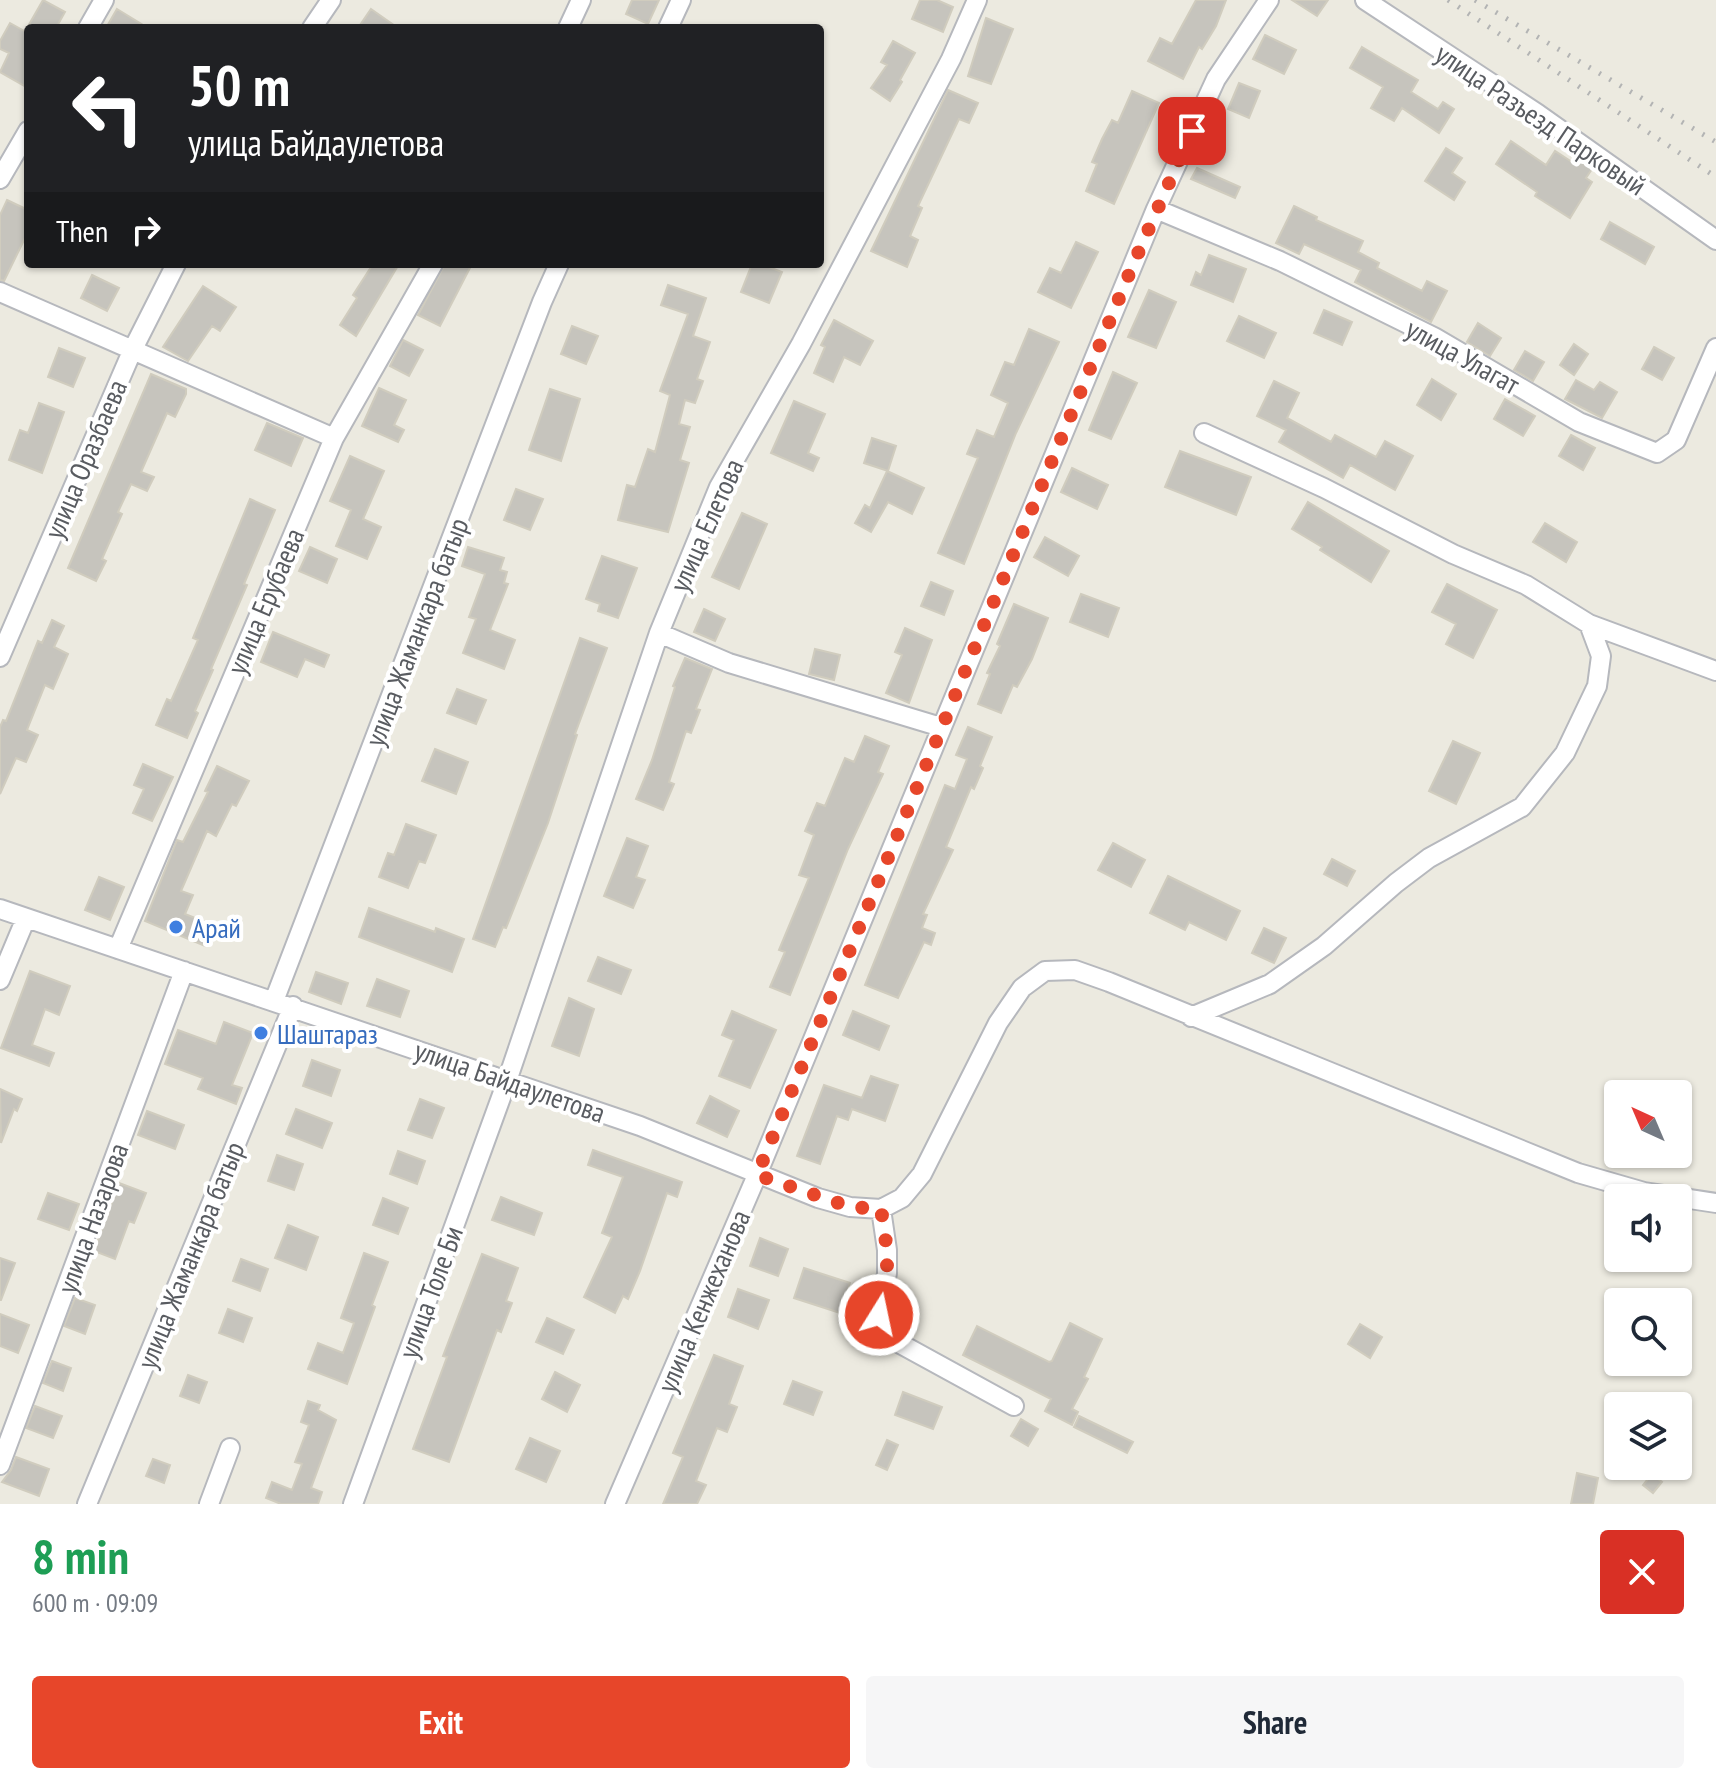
<!DOCTYPE html>
<html lang="en">
<head>
<meta charset="utf-8">
<style>
	:root { --surface:#fff; --page:#f6f6f7; --text:#1f2937; --muted:#747a83; --accent:#e7462a }
	body { margin:0; font-family:"PT Sans Narrow",sans-serif; background:var(--page); color:var(--text); height:100vh; display:flex; flex-direction:column; font-size:30px; white-space:nowrap }
	* { box-sizing:border-box; margin:0 }
	p { font-size:26px; color:var(--muted) }
	.icon { flex:none; width:44px; height:44px; fill:none; stroke:currentColor; stroke-width:2; stroke-linecap:round; stroke-linejoin:round }
	.map { position:relative; height:1504px; overflow:hidden }
	.drawer { display:flex; flex-direction:column; background:var(--surface); flex:1 }
	.drawer>* { flex:none }
	.hud { position:absolute; left:24px; top:24px; width:800px; height:244px; border-radius:8px; box-shadow:0 2px 6px #0004; background:#202124; color:#fff; overflow:hidden }
	.needle { width:52px; rotate:316deg }
	.controls { position:absolute; left:1604px; top:1080px; display:grid; gap:16px }
	.controls a { display:grid; place-items:center; width:88px; height:88px; border-radius:8px; background:var(--surface); box-shadow:0 2px 6px #0004; font-size:40px }
	.pin { position:absolute; display:grid; place-items:center; width:68px; height:68px; color:#fff; margin:-34px; border-radius:16px; box-shadow:0 4px 12px #0006 }
	.me { position:absolute; width:88px; margin:-44px; rotate:10deg; stroke-linejoin:round; filter:drop-shadow(0 0 6px #0008) }
	.turn { display:flex; align-items:center; gap:28px; height:168px; padding:0 32px; font-size:36px }
	.turn .icon { width:104px; height:104px; stroke-width:2.5 }
	.turn b { display:block; font-size:56px; line-height:68px }
	.then { display:flex; align-items:center; height:76px; padding:0 32px; background:#0003; gap:16px; font-size:30px }
	.round { display:grid; place-items:center; flex:none; width:84px; height:84px; border-radius:8px; background:var(--page) }
	.headline { display:flex; align-items:center; justify-content:space-between; height:136px; padding:0 32px }
	h1 { font-size:48px; font-weight:800; line-height:60px; color:#1e9e55 }
	.button { display:flex; gap:16px; margin-top:auto; padding:16px 32px }
	.button a { flex:1; height:92px; border-radius:8px; background:var(--accent); color:#fff; font-size:32px; font-weight:800; line-height:92px; text-align:center }
	.button a+a { background:var(--page); color:var(--text) }
	.map>svg:first-child { display:block }
	.building { fill:#c6c4bd; stroke:#d0ccbe; stroke-width:2 }
	.lines { fill:none; stroke-linecap:round; stroke-linejoin:round }
	.street-casing { stroke:#b6b8bd; stroke-width:22 }
	.street { stroke:#fff; stroke-width:18 }
	.rail { stroke:#b3b4b4; stroke-width:5; stroke-dasharray:2 10; stroke-linecap:butt }
	.route { stroke:#e7462a; stroke-width:14; stroke-dasharray:0 25.2 }
	.shop-dot { fill:#3f7fe0; stroke:#fff; stroke-width:3 }
	.labels { text-anchor:middle; dominant-baseline:central; stroke-width:8; stroke-linejoin:round; paint-order:stroke }
	.street-label { font-size:28px; fill:#595c61; stroke:#fff }
	.shop-label { font-size:28px; fill:#366cbe; stroke:#fff; text-anchor:start }
</style>
</head>
<body>
<div class="map">
<svg width="1716" height="1504" viewBox="0 0 1716 1504">
	<rect width="100%" height="100%" fill="#eceae0"/>
	<path class="building" d="M43,0L65,12L56,28H27Z
		M632,0H659L648,24L626,14Z
		M920,0H937L953,7L943,32L912,19Z
		M1196,0H1226L1216,26L1202,49L1199,47L1183,79L1148,61L1160,38L1172,44Z
		M1292,0H1328L1317,16Z
		M117,9L148,28H106Z
		M371,9L398,28H358Z
		M986,18L1013,29L991,84L968,76Z
		M10,23L28,33V88L0,72L9,53L0,49V41Z
		M1265,35L1296,50L1284,74L1253,59Z
		M893,41L915,53L900,80L902,82L890,101L871,88L887,65L881,62Z
		M1362,47L1418,80L1411,92L1438,109L1443,102L1454,109L1439,133L1402,108L1394,121L1371,108L1383,87L1350,68Z
		M1239,83L1260,91L1249,118L1228,109Z
		M948,90L978,103L969,123L959,119L918,206L922,208L910,236L918,240L907,267L871,251Z
		M1132,91L1159,103L1114,204L1086,191L1097,164L1092,162L1102,139L1112,120L1118,123Z
		M1511,141L1546,165L1555,151L1572,162L1575,158L1592,169L1586,178L1592,182L1570,218L1535,196L1537,192L1496,164Z
		M1446,148L1462,158L1452,173L1465,182L1454,200L1425,181Z
		M1197,168L1240,187L1235,198L1191,179Z
		M7,200L28,210V232L4,281L0,280V215Z
		M1294,206L1317,217L1316,220L1363,241L1358,252L1379,263L1377,268L1422,291L1427,281L1447,291L1431,322L1355,282L1361,270L1304,244L1299,254L1276,243Z
		M1610,222L1654,247L1645,264L1601,239Z
		M1076,242L1098,252L1071,308L1038,292L1050,268L1061,273Z
		M1209,255L1246,269L1233,302L1191,285L1196,272L1201,275Z
		M373,264H399L356,336L340,325L357,298L353,295Z
		M445,264H472L440,326L418,315Z
		M752,264H761L782,272L769,303L741,292Z
		M92,275L119,288L107,311L81,298Z
		M668,285L706,298L693,336L710,342L697,379L703,381L695,403L685,400L679,424L690,427L680,460L689,463L668,532L618,520L627,485L635,487L648,449L655,452L670,395L660,391L688,314L661,305Z
		M203,286L236,307L220,331L212,326L188,361L163,347Z
		M1149,290L1176,302L1156,348L1128,337Z
		M1324,310L1352,322L1342,345L1314,333Z
		M1239,316L1276,333L1264,358L1227,341Z
		M834,320L873,341L860,365L844,357L833,382L814,373L825,347L821,345Z
		M1478,323L1501,338L1490,356L1467,342Z
		M572,326L598,336L586,364L561,354Z
		M1029,329L1059,342L1016,433L964,564L938,553L978,458L967,454L977,430L994,437L1008,403L991,395L1005,362L1014,365Z
		M403,340L423,350L409,376L390,366Z
		M1574,344L1588,354L1574,375L1560,365Z
		M1654,347L1674,358L1662,380L1642,369Z
		M59,348L85,358L73,387L48,377Z
		M1525,351L1544,362L1533,381L1514,370Z
		M1113,372L1137,383L1111,439L1089,430Z
		M151,374L186,389V394L175,417L167,413L141,472L154,477L147,491L131,484L118,512L122,514L102,559L106,561L96,581L68,568Z
		M1432,379L1456,394L1441,420L1417,405Z
		M1576,380L1594,390L1600,382L1617,392L1602,418L1565,399Z
		M1274,381L1299,393L1287,418L1331,442L1335,435L1376,457L1385,441L1413,456L1395,490L1350,465L1343,478L1279,442L1286,430L1257,416Z
		M379,388L406,400L394,425L404,430L398,442L362,426Z
		M550,389L580,399L561,461L529,450Z
		M1505,399L1535,416L1523,436L1494,419Z
		M794,401L825,414L808,453L819,458L813,471L771,453Z
		M39,403L64,412L42,473L9,460L20,430L28,433Z
		M267,423L303,438L291,466L255,450Z
		M1571,435L1595,448L1583,470L1559,456Z
		M872,438L896,446L888,471L864,463Z
		M1180,451L1251,477L1236,515L1165,487Z
		M350,456L384,471L363,519L381,527L367,559L336,546L351,510L330,501Z
		M1072,468L1108,485L1097,509L1061,492Z
		M887,471L924,488L912,514L888,502L871,532L855,523L865,505L870,508Z
		M516,489L543,499L530,530L504,520Z
		M250,499L275,510L244,584L247,585L211,669L213,670L195,711L198,713L187,738L156,725L167,699L171,701L198,640L193,638Z
		M1308,502L1389,551L1371,582L1320,550L1322,547L1292,529Z
		M742,513L767,524L739,589L712,577Z
		M1545,523L1577,542L1566,562L1533,542Z
		M1045,537L1079,556L1068,576L1034,557Z
		M310,547L337,559L327,583L299,571Z
		M468,547L504,558L500,570L507,572L504,583L508,584L490,630L515,640L504,669L463,653L476,619L469,617L485,574L462,566Z
		M602,556L637,568L618,618L598,611L600,604L586,599Z
		M931,582L953,591L944,615L921,606Z
		M1447,584L1497,610L1473,658L1446,644L1456,624L1432,612Z
		M1081,594L1119,608L1108,637L1070,622Z
		M1014,604L1048,618L1032,659L1017,687L1013,685L1001,713L978,704L990,674L987,673L1000,646L997,644Z
		M704,609L725,619L715,641L694,632Z
		M52,620L64,626L54,647L68,654L53,689L45,685L27,730L38,735L26,762L16,758L0,794V727L3,720L6,721L38,641L42,643Z
		M905,628L932,640L909,703L886,693L902,655L895,652Z
		M273,632L329,655L324,667L305,659L297,677L261,662Z
		M580,638L607,648L575,734L577,735L548,823L506,928L503,927L495,947L473,939Z
		M815,649L840,655L834,680L809,674Z
		M685,658L712,669L696,709L700,710L691,733L686,731L669,782L674,784L663,810L636,799L652,760L675,687L673,686Z
		M457,689L486,700L476,724L447,713Z
		M968,727L992,737L980,766L983,768L974,789L971,787L946,847L953,850L923,914L927,915L922,928L935,933L931,945L924,942L898,998L865,985L945,785L955,789L967,759L956,755Z
		M865,736L889,746L878,772L883,774L848,849L790,995L770,987L785,952L779,950L809,878L799,875L814,835L805,831L817,803L825,806L845,758L854,762Z
		M1453,741L1480,753L1456,804L1429,791Z
		M435,749L468,762L456,794L422,781Z
		M143,764L173,777L152,821L133,813L144,789L134,785Z
		M217,766L249,781L236,806L232,804L216,836L207,831L181,891L193,895L185,914L213,925L205,946L145,921L177,840L183,842L208,792L205,791Z
		M406,824L436,835L425,863L419,861L408,888L379,877L388,853L394,855Z
		M627,838L648,846L636,877L645,880L633,908L604,896Z
		M1113,843L1145,860L1131,887L1098,870Z
		M1332,859L1355,871L1347,886L1324,874Z
		M1168,876L1240,911L1226,940L1189,922L1185,930L1150,913Z
		M99,877L124,887L110,920L85,910Z
		M369,908L435,932L436,928L464,939L452,972L359,937Z
		M1264,928L1286,938L1274,963L1252,953Z
		M598,957L631,970L621,994L588,981Z
		M30,971L70,986L59,1015L45,1009L32,1045L54,1053L49,1066L1,1048Z
		M316,972L348,983L341,1004L309,992Z
		M377,979L409,991L400,1017L367,1006Z
		M569,998L594,1009L579,1056L552,1046Z
		M732,1011L776,1030L750,1088L719,1076L734,1040L722,1035Z
		M853,1011L889,1026L879,1050L843,1035Z
		M224,1022L253,1033L232,1085L242,1088L236,1104L198,1089L203,1078L165,1064L178,1030L216,1044Z
		M312,1060L340,1070L331,1096L303,1086Z
		M871,1076L898,1085L885,1121L852,1109L848,1120L837,1116L820,1164L797,1156L824,1085L862,1098Z
		M0,1089L22,1099L17,1111L14,1109L1,1143Z
		M710,1096L739,1111L727,1137L697,1123Z
		M420,1099L444,1108L432,1138L408,1130Z
		M296,1109L332,1123L322,1148L286,1134Z
		M147,1111L184,1125L175,1149L138,1135Z
		M593,1150L682,1182L677,1197L667,1193L640,1271L628,1299L623,1296L615,1313L584,1297L612,1237L602,1233L623,1177L588,1165Z
		M398,1151L425,1161L417,1184L390,1174Z
		M277,1155L303,1164L294,1190L268,1181Z
		M119,1183L146,1193L134,1223L129,1221L115,1259L94,1251Z
		M48,1193L79,1204L69,1230L38,1219Z
		M501,1197L542,1213L534,1235L492,1220Z
		M383,1198L408,1208L398,1234L373,1225Z
		M288,1225L318,1237L306,1270L275,1258Z
		M760,1238L788,1249L778,1276L750,1266Z
		M364,1253L388,1262L372,1305L375,1307L347,1384L308,1369L318,1343L343,1353L354,1323L341,1318Z
		M482,1254L518,1268L506,1301L512,1303L501,1332L497,1330L449,1462L413,1449L447,1357L443,1356Z
		M0,1258L15,1263L1,1300H0Z
		M241,1259L268,1269L260,1291L233,1281Z
		M804,1268L850,1283L840,1313L794,1298Z
		M738,1289L769,1300L758,1329L728,1317Z
		M75,1298L95,1305L85,1334L64,1326Z
		M228,1309L252,1318L243,1342L219,1333Z
		M0,1314L29,1325L18,1353L0,1346Z
		M547,1318L574,1330L563,1354L536,1342Z
		M1070,1323L1102,1339L1084,1377L1088,1379L1072,1409L1078,1412L1072,1425L1045,1411L1051,1399L963,1355L977,1326L1049,1362L1052,1361Z
		M1360,1324L1382,1337L1370,1358L1348,1344Z
		M714,1355L743,1366L729,1404L737,1407L727,1432L717,1428L696,1481L706,1485L697,1504H663L683,1457L673,1453Z
		M52,1361L71,1368L63,1391L43,1383Z
		M555,1372L580,1385L567,1412L542,1399Z
		M188,1375L207,1382L199,1403L180,1396Z
		M793,1381L822,1392L813,1415L784,1404Z
		M903,1392L942,1407L933,1429L895,1415Z
		M308,1401L320,1405L318,1410L336,1420L311,1488L322,1492L318,1504H281L266,1498L272,1482L292,1490L302,1464L295,1462L309,1425L301,1422Z
		M35,1406L62,1416L53,1438L26,1428Z
		M1079,1416L1133,1442L1127,1453L1074,1427Z
		M1021,1419L1038,1429L1028,1446L1011,1436Z
		M530,1438L560,1451L546,1482L516,1469Z
		M887,1440L898,1445L887,1470L876,1465Z
		M16,1457L49,1469L39,1496L2,1482L11,1470Z
		M153,1459L170,1465L164,1483L146,1476Z
		M1577,1473L1598,1478L1593,1504H1571Z
		M1652,1474L1662,1482L1653,1493L1643,1485Z"/>
	<g class="lines">
		<g class="street-casing">
			<path id="street" d="M1365,0L1538,114L1716,240
				M88,28L104,0
				M312,28L331,0
				M568,28L581,0
				M668,28L681,0
				M0,179L28,131
				M1156,209L1280,261L1434,337L1579,422L1657,453L1676,440L1716,348
				M0,292L334,438
				M1204,433L1324,488L1453,554L1526,585L1589,624L1716,671
				M659,633L729,663L941,727
				M0,657L133,349L176,264
				M0,909L640,1126L818,1198L850,1207L881,1209
				M118,949L334,438L433,264
				M0,980L26,918
				M274,1001L542,302L559,264
				M1191,1017L1270,984L1324,946L1396,883L1429,858L1522,807L1565,753L1597,686L1601,656L1589,624
				M1014,1406L897,1342L883,1328L879,1315L887,1273V1250L881,1209L902,1198L922,1174L998,1023L1022,988L1045,971L1075,970L1109,982L1578,1173L1644,1192L1716,1203
				M0,1465L184,971
				M87,1504L293,1006
				M209,1504L230,1448
				M353,1504L507,1081L659,633L719,487L801,344L951,59L977,0
				M615,1504L757,1175L1156,209L1216,79L1269,0"/>
		</g>
		<use href="#street" class="street"/>
		<path class="rail" d="M1448,0L1716,177
			M1475,0L1716,142"/>
	</g>
	<g class="lines">
		<path class="route" d="M879,1315L887,1273V1250L881,1209L850,1207L757,1175L1132,267L1192,131"/>
	</g>
	<g class="shop-dot">
		<circle cx="176" cy="927" r="8"/>
		<circle cx="261" cy="1033" r="8"/>
	</g>
	<g class="labels">
		<g class="street-label">
			<text transform="translate(1541 119) rotate(34)">улица Разъезд Парковый</text>
			<text transform="translate(1463 356) rotate(29)">улица Улагат</text>
			<text transform="translate(85 459) rotate(-67)">улица Оразбаева</text>
			<text transform="translate(706 525) rotate(-66)">улица Елетова</text>
			<text transform="translate(265 601) rotate(-67)">улица Ерубаева</text>
			<text transform="translate(416 632) rotate(-69)">улица Жаманкара батыр</text>
			<text transform="translate(510 1081) rotate(19)">улица Байдаулетова</text>
			<text transform="translate(92 1218) rotate(-70)">улица Назарова</text>
			<text transform="translate(190 1255) rotate(-68)">улица Жаманкара батыр</text>
			<text transform="translate(430 1292) rotate(-70)">улица Толе Би</text>
			<text transform="translate(703 1301) rotate(-67)">улица Кенжеханова</text>
		</g>
		<g class="shop-label">
			<text x="192" y="927">Арай</text>
			<text x="277" y="1033">Шаштараз</text>
		</g>
	</g>
</svg>
<div class="controls">
<a><svg class="needle" viewBox="-14 -14 28 28"><path d="M0-13l5 13h-10z" fill="#e53935"/><path d="M0 13l5-13h-10z" fill="#747a83"/></svg></a>
<a><svg class="icon" aria-label="sound" viewBox="0 0 24 24"><path d="M4 9h4l5-4v14l-5-4H4zM17 9q2 3 0 6"/></svg></a>
<a><svg class="icon" aria-label="search" viewBox="0 0 24 24"><circle cx="10" cy="10" r="6"/><path d="M15 15l6 6"/></svg></a>
<a><svg class="icon" aria-label="layers" viewBox="0 0 24 24"><path d="M12 4l9 5-9 5-9-5zM3 14l9 5 9-5"/></svg></a>
</div>
<div class="pin" style="left:1192px;top:131px;background:#d93025"><svg class="icon" aria-label="arrive" viewBox="0 0 24 24"><path d="M6 21V4h12l-3 4 3 4H6"/></svg></div>
<svg class="me" style="left:879px;top:1315px" viewBox="-20 -20 40 40"><circle r="17" fill="#e7462a" stroke="#fff" stroke-width="3"/><path d="M0-11L8 9 0 5-8 9z" fill="#fff"/></svg>
<div class="hud">
<div class="turn"><svg class="icon" aria-label="left" viewBox="0 0 24 24"><path d="M17 20v-9H6M10 6l-5 5 5 5"/></svg><div><b>50 m</b>улица Байдаулетова</div></div>
<div class="then">Then<svg class="icon" aria-label="right" viewBox="0 0 24 24"><path d="M7 20v-9h11M14 6l5 5-5 5"/></svg></div>
</div>
</div>
<section class="drawer">
<div class="headline"><div><h1>8 min</h1><p>600 m · 09:09</p></div><a class="round" style="background:#d93025;color:#fff"><svg class="icon" aria-label="close" viewBox="0 0 24 24"><path d="M6 6l12 12M18 6L6 18"/></svg></a></div>
<div class="button"><a>Exit</a><a>Share</a></div>
</section>
</body>
</html>
